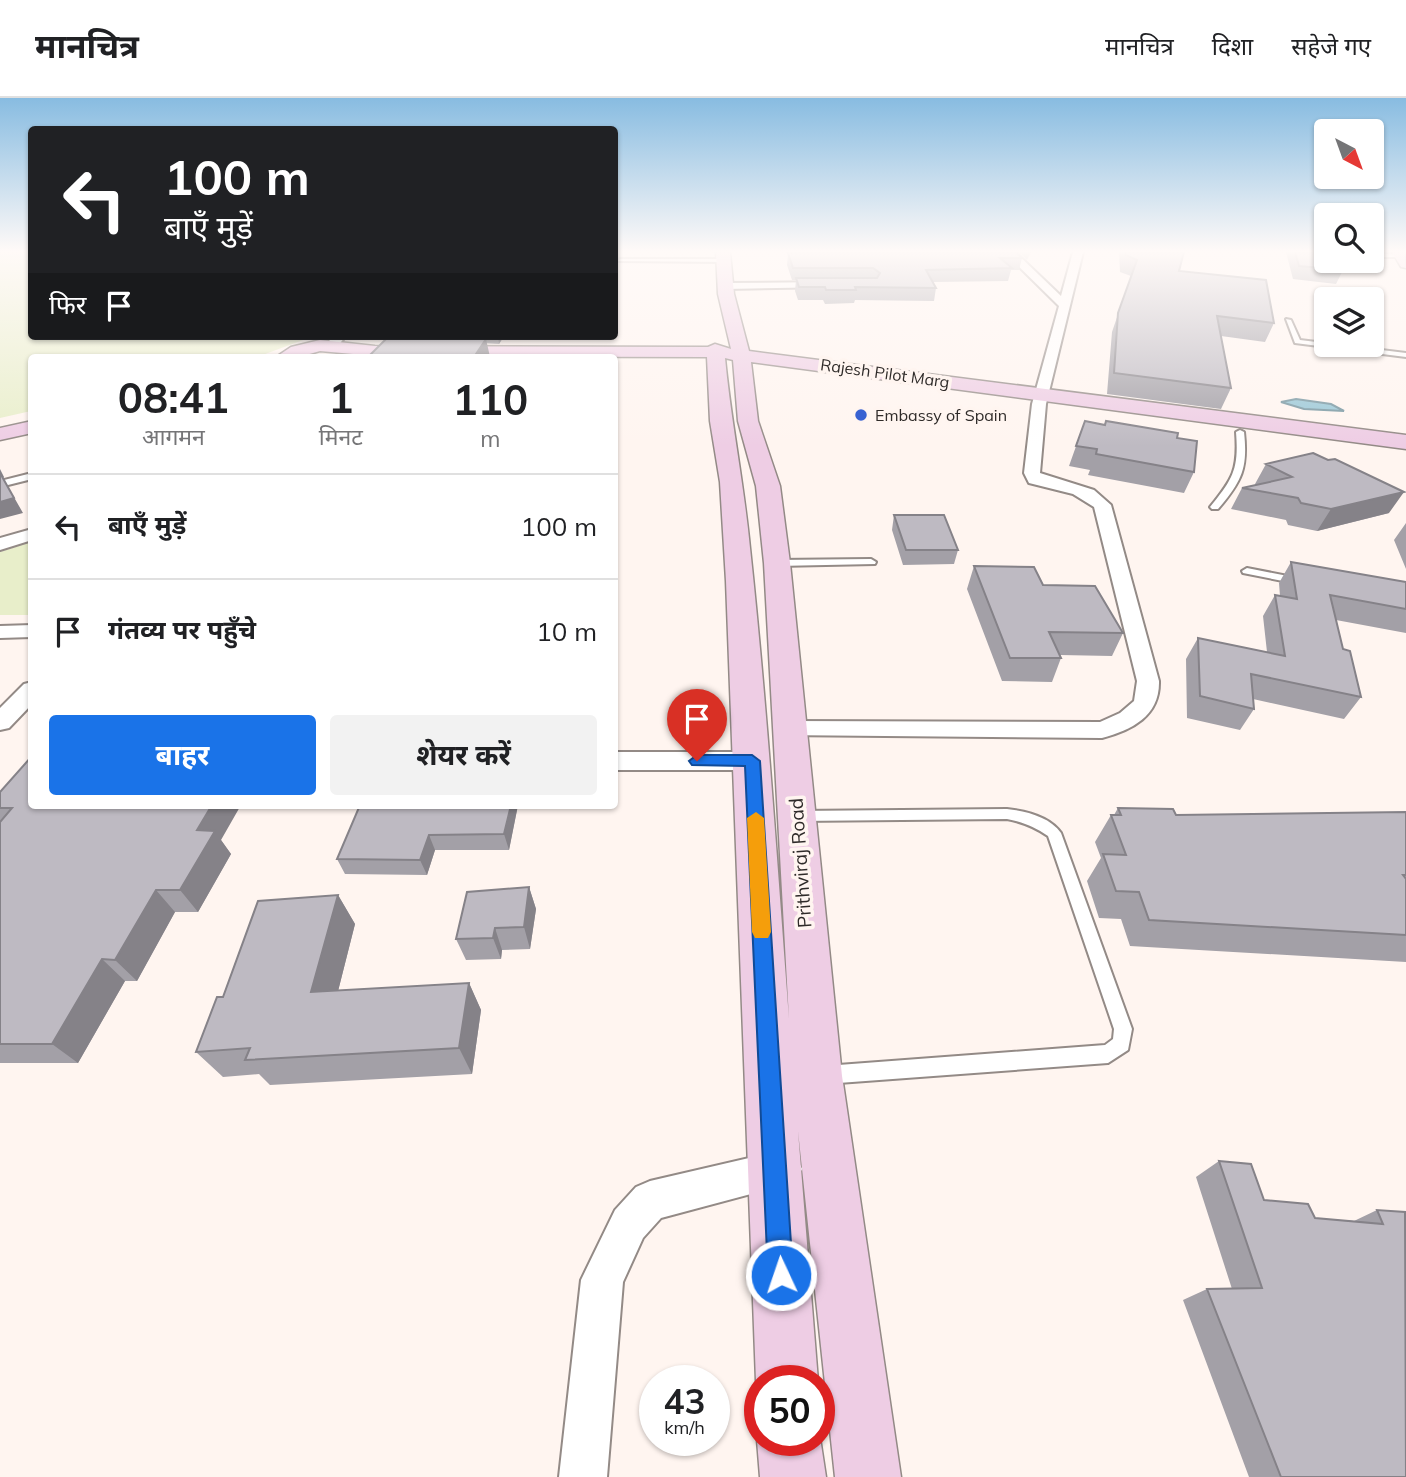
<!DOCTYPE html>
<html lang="hi">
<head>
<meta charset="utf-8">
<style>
	:root { --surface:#fff; --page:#f2f2f2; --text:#202124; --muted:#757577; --line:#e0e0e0; --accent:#1a73e8 }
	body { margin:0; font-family:Mulish,"Noto Sans Devanagari",sans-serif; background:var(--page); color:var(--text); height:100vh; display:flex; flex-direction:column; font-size:26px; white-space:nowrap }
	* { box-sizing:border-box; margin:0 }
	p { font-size:23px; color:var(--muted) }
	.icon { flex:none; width:38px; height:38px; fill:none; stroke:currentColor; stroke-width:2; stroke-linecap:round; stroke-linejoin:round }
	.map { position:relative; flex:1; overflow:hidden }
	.drawer { position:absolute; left:28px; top:256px; width:590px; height:455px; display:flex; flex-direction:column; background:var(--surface); border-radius:7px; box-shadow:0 2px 5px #0004 }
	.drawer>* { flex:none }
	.hud { position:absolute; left:28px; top:28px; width:590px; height:214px; border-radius:7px; box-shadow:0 2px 5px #0004; background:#202124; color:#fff; overflow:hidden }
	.needle { width:46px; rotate:139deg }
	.tools { position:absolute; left:1314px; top:21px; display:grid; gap:14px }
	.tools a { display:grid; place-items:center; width:70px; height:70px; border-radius:7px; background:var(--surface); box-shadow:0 2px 5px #0004; font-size:35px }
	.speed { position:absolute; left:639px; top:1267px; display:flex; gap:14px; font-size:35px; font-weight:700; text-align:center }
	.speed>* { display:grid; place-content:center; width:91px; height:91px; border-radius:50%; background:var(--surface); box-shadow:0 2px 5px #0004; line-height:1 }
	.speed small { font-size:18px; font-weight:400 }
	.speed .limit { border:10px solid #d22; background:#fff; color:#111 }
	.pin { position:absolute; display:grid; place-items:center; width:60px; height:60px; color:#fff; margin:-72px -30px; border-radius:50% 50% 50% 0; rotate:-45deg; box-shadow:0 0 7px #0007 }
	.pin .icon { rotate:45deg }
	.me { position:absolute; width:77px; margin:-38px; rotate:357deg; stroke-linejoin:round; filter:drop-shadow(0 0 5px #0008) }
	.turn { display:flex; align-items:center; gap:24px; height:147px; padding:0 21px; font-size:32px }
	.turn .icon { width:91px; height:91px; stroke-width:2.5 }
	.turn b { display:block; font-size:49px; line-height:60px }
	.then { display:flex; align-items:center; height:66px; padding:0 21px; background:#0003; gap:14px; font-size:26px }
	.eta { display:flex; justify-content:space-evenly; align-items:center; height:119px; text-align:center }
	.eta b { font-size:42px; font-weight:700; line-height:49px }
	.primary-button { display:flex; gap:14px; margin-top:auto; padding:14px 21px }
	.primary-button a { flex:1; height:80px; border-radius:7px; background:var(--accent); color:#fff; font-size:28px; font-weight:700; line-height:80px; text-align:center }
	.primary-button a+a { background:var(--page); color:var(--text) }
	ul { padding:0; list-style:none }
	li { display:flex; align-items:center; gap:21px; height:105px; padding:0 21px; border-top:2px solid var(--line) }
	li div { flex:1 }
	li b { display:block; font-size:26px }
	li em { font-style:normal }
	header { display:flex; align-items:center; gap:42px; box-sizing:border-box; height:98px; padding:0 35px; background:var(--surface); border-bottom:2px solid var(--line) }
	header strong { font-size:33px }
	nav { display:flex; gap:38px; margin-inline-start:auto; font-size:24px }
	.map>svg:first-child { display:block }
	.green { fill:#e8eeca }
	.water { fill:#99c7d6; stroke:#7998a2; stroke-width:2 }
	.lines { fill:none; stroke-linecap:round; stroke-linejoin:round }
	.lane-casing { stroke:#938a86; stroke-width:4 }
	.street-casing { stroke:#938a86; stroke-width:4 }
	.secondary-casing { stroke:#938a86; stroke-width:3 }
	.lane { fill:#fff; fill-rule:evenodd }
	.street { fill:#fff; fill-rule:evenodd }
	.secondary { fill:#eecde4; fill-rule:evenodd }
	.wall { fill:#a3a0a7 }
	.shaded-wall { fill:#858288 }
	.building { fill:#bebac2; stroke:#858288; stroke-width:2 }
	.route { fill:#1a73e8; stroke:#114b97; stroke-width:2 }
	.slow { fill:#f59e0b }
	.poi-dot { fill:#3862d2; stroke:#fff5f0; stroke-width:2.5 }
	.labels { text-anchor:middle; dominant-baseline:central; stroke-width:7; stroke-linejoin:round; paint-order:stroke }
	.far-street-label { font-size:16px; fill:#2f2b29; stroke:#fff5f0 }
	.far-poi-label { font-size:16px; fill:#2f2b29; stroke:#fff5f0; text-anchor:start }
	.street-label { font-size:19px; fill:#2f2b29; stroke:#fff5f0 }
</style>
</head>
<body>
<header>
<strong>मानचित्र</strong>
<nav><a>मानचित्र</a><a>दिशा</a><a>सहेजे गए</a></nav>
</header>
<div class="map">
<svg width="1406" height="1379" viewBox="0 0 1406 1379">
	<rect width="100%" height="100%" fill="#fff5f0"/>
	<path class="green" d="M0,154H31L32,238H314L257,259H32L31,313L0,320Z
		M31,444V517H0V454Z"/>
	<path class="water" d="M1296,301L1331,306L1344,313L1304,311L1281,304Z"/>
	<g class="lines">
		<g class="lane-casing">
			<path id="lane" d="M1372,155L1401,157L1404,159H1372Z
				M724,161L726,164L617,163L620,161Z
				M1286,221L1291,222L1300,242L1406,255V259L1295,245Z
				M1240,332L1244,334C1248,370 1242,383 1218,411H1212L1210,409C1233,381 1239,371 1236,334Z
				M32,375V381L0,389V383Z
				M871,461L876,464L875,466L777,468L772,465L777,462Z
				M1247,470L1298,480L1303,483L1298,486L1243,475L1242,473Z
				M1007,711C1026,713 1050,719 1061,735L1132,931L1128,952L1108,965L825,986L818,984L816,977L818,970L825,968L1105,947L1113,941L1114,931L1048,738C1035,729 1023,724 1007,721L797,723L792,722L790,718L792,714L797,713Z"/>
		</g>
		<g class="street-casing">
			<path id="street" d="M1004,154H1015L1061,198L1073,154H1083L1046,306L1040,375L1094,392L1111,407L1159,583C1160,618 1132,632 1102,640L779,637L776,631L779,625L788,623L1100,624L1120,615L1134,603L1137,583L1094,409L1073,396L1029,385L1024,375L1032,306L1059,208Z
				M830,184L834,185V189L726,191L721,188L726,185Z
				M333,238H346L336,250H328L326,247Z
				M32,431V442L0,452V440Z
				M32,527V539L0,540V528Z
				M32,584V606L9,630L0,632V610L24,586Z
				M614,654H753L762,657L766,663L762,669L753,672H614Z
				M783,1052L796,1058L802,1071L796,1084L661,1120L643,1140L623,1184L607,1379H559L581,1182L615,1112L636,1089L650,1083Z"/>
		</g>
		<g class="secondary-casing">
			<path id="secondary" d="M716,154H730L734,196L749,253L1406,337V351L751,264L758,323L780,388L790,465L842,978L901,1379H835L798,1033L818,1283H760V1292L756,1283L726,483L720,384L710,323L707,259L375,258L320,253L299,259H276L291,249L320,242L375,248L708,249L715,246L731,251L718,196ZM725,260L733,262L738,323L756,388L764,465L789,921C777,764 767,607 750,450C744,386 731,324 725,260Z
				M1392,154H1405L1406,170L1401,169Z
				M32,323V335L0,342V330Z
				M819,1333L826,1379H760L757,1342L760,1337V1342H819Z"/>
		</g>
		<use href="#lane" class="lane"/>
		<use href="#street" class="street"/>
		<use href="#secondary" class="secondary"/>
	</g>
	<path class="wall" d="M1019,154H1031L1027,162Z
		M1119,154H1184L1179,173L1274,225L1265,244L1221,238L1231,290L1221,311L1107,296L1112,234L1131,178L1120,174Z
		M1286,154H1326L1343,172L1336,186L1293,181Z
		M788,155L1022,160L1019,172H1011L1008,183L933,184L936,190L934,203L855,202L854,205L825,206L823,202H798L795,193L796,182H792L787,167Z
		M401,238H504L499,246L402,240Z
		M1085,323L1177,340L1194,374L1184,395L1088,377L1090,372L1069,368Z
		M1266,366L1389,415L1317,433L1288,427L1286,422L1231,411L1242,390L1256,387L1255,386Z
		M894,417L958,452L954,466L903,467L892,432Z
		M1406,425V471L1394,442Z
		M1291,464L1406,484V535L1336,522L1343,551L1361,599L1344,621L1253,601L1254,611L1240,632L1187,620L1186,561L1198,540L1267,554L1263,518L1275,497L1280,498L1279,485Z
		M974,468L1043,487L1123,535L1112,558L1060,557L1061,560L1052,584L1002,583L967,491Z
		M0,694L221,742L231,756L198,814H175L137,883H125L78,965H0Z
		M360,707H518L509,752H435L427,777L345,776L337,761Z
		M1118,710L1176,717L1406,714V864L1130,848L1121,821L1099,820L1087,783L1101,760L1095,744L1111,717H1114Z
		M529,789L536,811L530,851L502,852L501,861L466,862L456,841Z
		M338,797L355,826L338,893L469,885L481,912L472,976L270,987L259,976L223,979L196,954L223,899Z
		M1219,1063L1264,1102L1315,1120L1354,1123L1377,1112L1405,1114L1406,1379H1249L1183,1202L1207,1191H1232L1196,1079Z"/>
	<path class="shaded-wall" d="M498,238H504L499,246Z
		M486,241L490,259H474Z
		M0,371L4,379L3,380L23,415L0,421Z
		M1404,394L1389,415L1317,433L1331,411Z
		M615,517L617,539L614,558V521Z
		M212,707H241L221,742L231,756L198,814L180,792L197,732Z
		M511,707H518L509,752L504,736Z
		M429,737L435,752L427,777L420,762Z
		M529,789L536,811L530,851L524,829Z
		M156,792L175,814L137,883L115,862Z
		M338,797L355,826L331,921L311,894Z
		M495,830L502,852L501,861L493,840Z
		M102,861L125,883L78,965L52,946Z
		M469,885L481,912L472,976L459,950Z"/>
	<path class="building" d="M814,154H1016L1022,160H1000L1012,170L926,172L936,190L855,189L856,192H826L825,189H799L796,180H877L880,175L873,170H793L788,155Z
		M1125,154H1184L1179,173L1266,182L1274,225L1217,218L1231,290L1114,275L1118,215L1137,162L1126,157Z
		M1295,154H1326V163H1339L1343,172L1299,168Z
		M387,240L486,241L474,259H368Z
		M1085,323L1105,327L1106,323L1178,335L1177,340L1197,343L1194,374L1096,356L1097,351L1076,348Z
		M1313,355L1328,362L1335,361L1404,394L1331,411L1301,405L1298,400L1242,390L1292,379L1266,366Z
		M0,375L14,400L0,404Z
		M894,417H944L958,452H906Z
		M1291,464L1406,484V511L1330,497L1343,551L1350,553L1361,599L1251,576L1254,611L1200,598L1198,540L1285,558L1275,497L1297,501Z
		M974,468L1034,469L1043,487L1095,488L1123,535L1049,534L1061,560H1010Z
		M32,658V707H212L197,732L215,733L180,792H156L115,862L102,861L52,946H0V724L12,710H0V694Z
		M360,707H511L504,736L429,737L420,762L337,761Z
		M1118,710L1173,711L1176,717L1406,714V777H1403L1406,781V837L1149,822L1139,794L1116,793L1103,756L1126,757L1111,717H1121Z
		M529,789L524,829L495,830L493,840L456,841L467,794Z
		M338,797L311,894L469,885L459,950L245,962L250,950L196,954L217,899H223L258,803Z
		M1219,1063L1251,1066L1264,1102L1308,1106L1315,1120L1383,1126L1377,1112L1405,1114L1406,1379H1281L1207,1191L1262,1190Z"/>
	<linearGradient id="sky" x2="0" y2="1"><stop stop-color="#88bce1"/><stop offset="0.44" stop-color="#fffaf8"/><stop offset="1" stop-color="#fffaf8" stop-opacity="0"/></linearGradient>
	<rect width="1406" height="348" fill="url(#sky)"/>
	<path class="route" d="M697,657H752L760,663L793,1177L790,1186L781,1190L772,1186L768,1177L745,668L692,667L689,663Z"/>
	<path class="slow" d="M756,714L764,720L771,834L768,840H755L752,834L747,720Z"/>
	<circle class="poi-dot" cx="861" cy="317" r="7"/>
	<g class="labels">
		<g class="far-street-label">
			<text transform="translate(885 275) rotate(8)">Rajesh Pilot Marg</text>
		</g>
		<g class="far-poi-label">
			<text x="875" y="317">Embassy of Spain</text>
		</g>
		<g class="street-label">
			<text transform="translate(800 765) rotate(-94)">Prithviraj Road</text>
		</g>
	</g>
</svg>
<div class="tools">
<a><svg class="needle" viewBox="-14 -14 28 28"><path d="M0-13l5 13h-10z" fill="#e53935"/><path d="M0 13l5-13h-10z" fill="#757577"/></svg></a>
<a><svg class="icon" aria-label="search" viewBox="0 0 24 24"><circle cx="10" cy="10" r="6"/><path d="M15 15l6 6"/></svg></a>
<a><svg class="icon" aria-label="layers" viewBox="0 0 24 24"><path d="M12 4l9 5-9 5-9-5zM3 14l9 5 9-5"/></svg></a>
</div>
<div class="speed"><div>43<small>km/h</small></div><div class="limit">50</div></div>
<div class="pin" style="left:697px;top:663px;background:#d93025"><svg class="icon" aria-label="arrive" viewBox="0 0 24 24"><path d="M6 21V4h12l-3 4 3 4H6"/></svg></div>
<svg class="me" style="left:781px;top:1177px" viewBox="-20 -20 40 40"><circle r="17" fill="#1a73e8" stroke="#fff" stroke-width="3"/><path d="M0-11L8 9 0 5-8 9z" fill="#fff"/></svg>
<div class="hud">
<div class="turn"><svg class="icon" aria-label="left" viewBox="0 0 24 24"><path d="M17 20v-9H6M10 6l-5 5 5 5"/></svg><div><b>100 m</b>बाएँ मुड़ें</div></div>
<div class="then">फिर<svg class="icon" aria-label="arrive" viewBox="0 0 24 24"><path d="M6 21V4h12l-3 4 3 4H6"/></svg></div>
</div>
<section class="drawer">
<div class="eta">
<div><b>08:41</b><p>आगमन</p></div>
<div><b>1</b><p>मिनट</p></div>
<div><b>110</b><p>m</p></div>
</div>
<ul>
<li><svg class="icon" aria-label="left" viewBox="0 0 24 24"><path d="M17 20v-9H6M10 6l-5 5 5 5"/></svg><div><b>बाएँ मुड़ें</b></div><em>100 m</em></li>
<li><svg class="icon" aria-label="arrive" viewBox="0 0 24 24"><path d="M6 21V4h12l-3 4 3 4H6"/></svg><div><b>गंतव्य पर पहुँचे</b></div><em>10 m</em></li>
</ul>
<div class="primary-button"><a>बाहर</a><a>शेयर करें</a></div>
</section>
</div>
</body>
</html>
